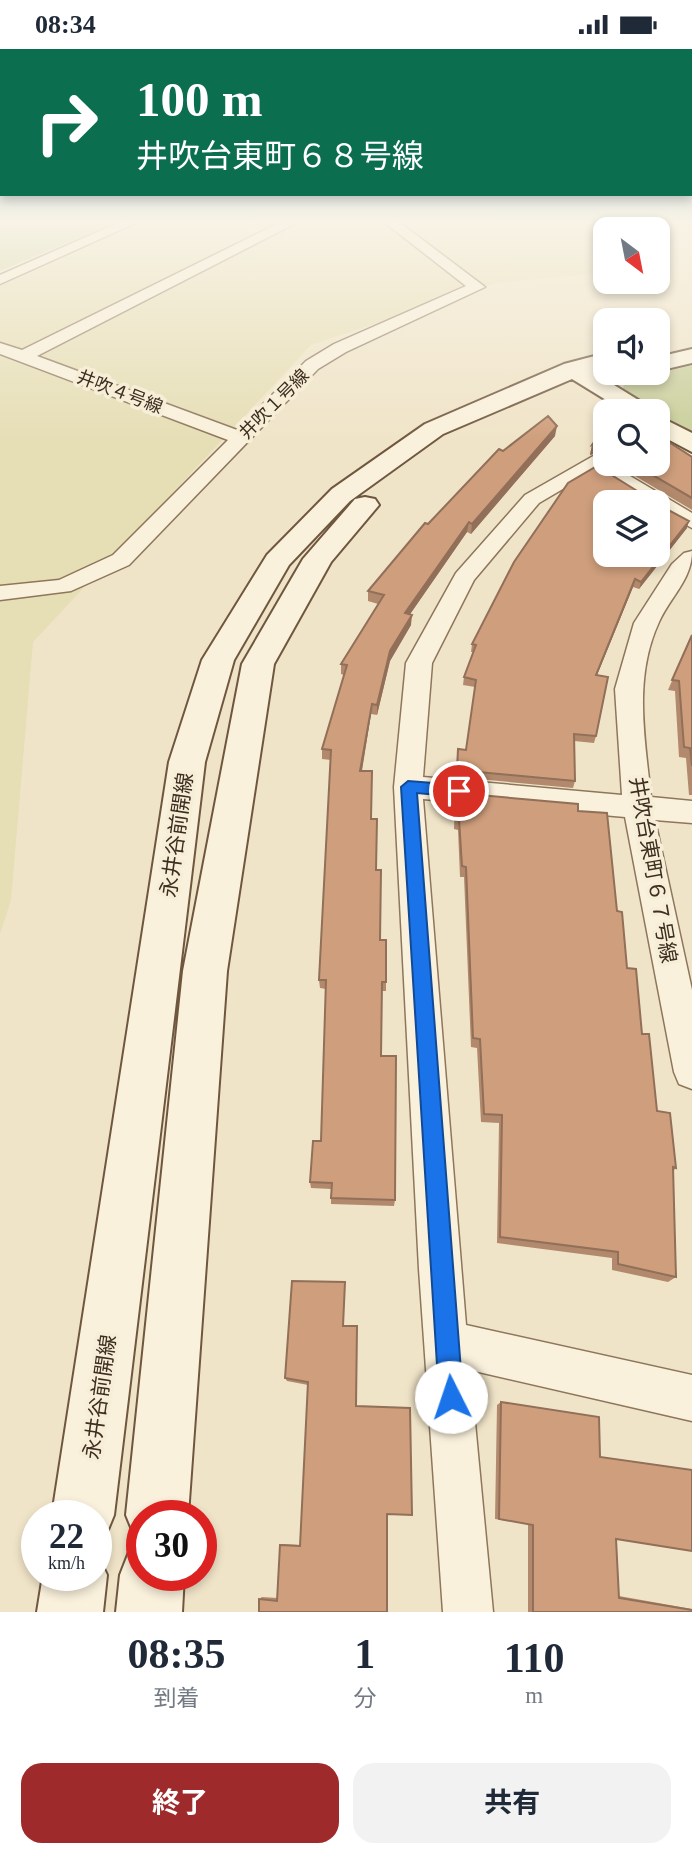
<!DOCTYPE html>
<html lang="ja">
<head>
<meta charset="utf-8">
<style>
	:root { --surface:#fff; --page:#f2f2f3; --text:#1f2937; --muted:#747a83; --accent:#9e2a2b }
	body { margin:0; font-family:"Times New Roman","Noto Sans JP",serif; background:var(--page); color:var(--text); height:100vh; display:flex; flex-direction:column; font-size:26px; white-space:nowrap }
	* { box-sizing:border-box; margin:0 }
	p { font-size:23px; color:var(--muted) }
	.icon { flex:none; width:38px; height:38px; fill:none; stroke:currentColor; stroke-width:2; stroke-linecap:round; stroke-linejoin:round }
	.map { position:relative; height:1563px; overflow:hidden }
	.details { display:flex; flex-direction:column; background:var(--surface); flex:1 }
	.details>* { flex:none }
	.hud { position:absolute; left:0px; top:0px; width:693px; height:147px; box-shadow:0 4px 10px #0003; background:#0b6e4f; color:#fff; overflow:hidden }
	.needle { width:46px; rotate:148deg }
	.buttons { position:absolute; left:593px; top:168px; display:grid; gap:14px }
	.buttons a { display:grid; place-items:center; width:77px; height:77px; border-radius:14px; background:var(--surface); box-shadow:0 4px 10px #0003; font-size:35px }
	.speed { position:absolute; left:21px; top:1451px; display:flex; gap:14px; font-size:35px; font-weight:700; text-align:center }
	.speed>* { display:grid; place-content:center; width:91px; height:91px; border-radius:50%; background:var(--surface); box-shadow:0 4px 10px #0003; line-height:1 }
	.speed small { font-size:18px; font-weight:400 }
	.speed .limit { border:10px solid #d22; background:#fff; color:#111 }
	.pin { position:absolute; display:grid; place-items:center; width:60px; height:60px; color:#fff; margin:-30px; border:4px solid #fff; border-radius:50%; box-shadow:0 2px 7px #0007 }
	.me { position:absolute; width:77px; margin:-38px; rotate:356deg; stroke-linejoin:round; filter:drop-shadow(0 0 5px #0008) }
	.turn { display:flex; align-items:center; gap:24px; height:147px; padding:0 21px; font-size:32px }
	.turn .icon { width:91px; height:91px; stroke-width:2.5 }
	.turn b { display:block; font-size:49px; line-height:60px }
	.eta { display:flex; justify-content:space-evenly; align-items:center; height:119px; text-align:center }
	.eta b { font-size:42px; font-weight:700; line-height:49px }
	.cta { display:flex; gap:14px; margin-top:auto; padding:14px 21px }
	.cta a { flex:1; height:80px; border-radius:21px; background:var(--accent); color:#fff; font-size:28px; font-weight:700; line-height:80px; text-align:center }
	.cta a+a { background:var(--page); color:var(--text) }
	.status { display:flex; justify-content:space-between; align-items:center; height:49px; padding:0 35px; background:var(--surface); direction:ltr }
	.status svg { height:19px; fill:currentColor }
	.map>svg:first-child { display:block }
	.farmland { fill:#e6deb5 }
	.green { fill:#c9cf9b }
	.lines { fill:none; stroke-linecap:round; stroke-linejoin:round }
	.street-casing { stroke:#8d765c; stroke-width:3 }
	.secondary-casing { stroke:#6f573f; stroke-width:4 }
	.street { fill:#faf1dc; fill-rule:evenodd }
	.secondary { fill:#faf1dc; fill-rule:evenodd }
	.wall { fill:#b2896c }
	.shaded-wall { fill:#916f58 }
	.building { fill:#cf9f7d; stroke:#916f58; stroke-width:2; fill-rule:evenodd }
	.route { fill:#1a73e8; stroke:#114b97; stroke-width:2 }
	.labels { text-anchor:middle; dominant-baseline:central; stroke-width:7; stroke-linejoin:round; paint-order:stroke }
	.far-street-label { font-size:18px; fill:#3d2e20; stroke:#f7eed8 }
	.street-label { font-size:21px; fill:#3d2e20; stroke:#f7eed8 }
</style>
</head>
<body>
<div class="status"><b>08:34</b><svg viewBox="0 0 49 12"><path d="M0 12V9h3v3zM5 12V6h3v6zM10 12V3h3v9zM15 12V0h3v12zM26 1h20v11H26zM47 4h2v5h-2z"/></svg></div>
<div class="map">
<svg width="692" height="1563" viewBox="0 0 692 1563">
	<rect width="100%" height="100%" fill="#f0e4c8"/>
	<path class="farmland" d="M143,173H692V176L658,202V180H606L605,224L497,234L311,296L33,593L11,851L0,885V237Z"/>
	<path class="green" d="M0,173H117L0,222Z
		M692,316V389L658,362L623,341L624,333Z"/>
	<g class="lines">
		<g class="street-casing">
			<path id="street" d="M120,173H138L0,235V226Z
				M281,173H298L37,307L237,381L306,312L334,295L466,237L384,173H399L485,238L346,303L318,320L129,516L71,542L0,551V537L59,531L113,506L228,391L0,305V294L22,301Z
				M595,406L692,464V479L658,461V453H646L595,421L539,454L474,531L432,614L423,728L622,746L615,640L634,574L672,515L684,504L692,502C692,531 670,548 659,573C633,629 645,690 651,748L692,752V774L655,771L692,941V1040L679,1035L674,1023L625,768L423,750L466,1276L692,1326V1372L470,1321L493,1563H443L419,1220L394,738L406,614L456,524L525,446Z"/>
		</g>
		<g class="secondary-casing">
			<path id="secondary" d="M692,300V314L658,322V308Z
				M606,304V319L593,323L648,357L652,362H624L572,330L443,385L350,452L289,516L234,611L205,713L114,1466L105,1488L96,1492V1466H52L169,713L202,611L267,506L332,440L425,375L564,315Z
				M658,367L692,384V403L658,385Z
				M365,448L375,450L379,456L331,513L274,615L227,922L188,1466H142V1491L135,1488L126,1466L183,922L242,615L303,510L355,450Z
				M142,1498V1526H184L182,1563H116L120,1526L129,1503Z
				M96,1503L107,1526L103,1563H37L43,1526H96Z"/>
		</g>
		<use href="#street" class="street"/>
		<use href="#secondary" class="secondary"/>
	</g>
	<path class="wall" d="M606,376V409L596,404L590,406L592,396Z
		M555,387L471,485L467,483L410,565L411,576L390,612L377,666L371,665L362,722L371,770L380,891L386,933V942H382L381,1007L395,1151L394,1157L331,1155V1140L311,1139L310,1133L321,1092L326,940L320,939L319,931L331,711L322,710V700L344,626L341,625V615L378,555L368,552V542L428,475L503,402Z
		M692,408V461L615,415H658Z
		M659,456L687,479L639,540L633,538L597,626L596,687L594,694L574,692L575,732L573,739L456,728L458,700L466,701L475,638L463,636L464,628L473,603H471L472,595Z
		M692,586V746H689L686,709L679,708L675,642L668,641Z
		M457,744L578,762L617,862L627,919L642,985L657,1062L676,1119L673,1122L676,1228L668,1233L612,1221V1209L497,1194L499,1074L481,1073L477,999L471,998L464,828H460L458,781L454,780L455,755Z
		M344,1277L356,1357L387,1465V1563L259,1550L262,1548L278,1549L280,1496L282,1495L300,1496L308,1336L287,1332L285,1329Z
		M501,1353L600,1408L616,1490L619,1547L692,1560V1563H528V1475L495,1470L497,1356Z"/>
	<path class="shaded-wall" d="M557,377L555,387L471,485L472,475Z
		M599,394L596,404L590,406L592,396Z
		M689,472L687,479L639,540L641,533Z
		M469,473L467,483L404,574L405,564Z
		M635,530L633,538L594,633L596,626Z
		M412,566L411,576L390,612L377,666V656L390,602Z
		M372,655L371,665L360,732V722Z"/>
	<path class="building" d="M548,367L557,377L472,475L469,473L405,564L412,566L390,602L377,656L372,655L360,722H372L371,770H377L376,821H381L380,891H386V933H382L381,1007H396L395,1151L331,1149L332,1134L310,1133L313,1092H321L326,931H319L331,701L322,700L347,616L341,615L384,546L368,542L425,474L428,475L499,400L503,402Z
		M606,376V398L599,394L592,396Z
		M658,386L692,408V449L634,415H658Z
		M597,417L647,448H658L659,456L689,472L641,533L635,530L596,626L608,628L596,687L574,685L575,732L457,721L458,700L466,701L476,631L464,628L476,596L472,595L514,513L568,434ZM606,453H658V506H606Z
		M692,586V717L690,699L684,698L679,632L672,631Z
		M457,744L578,755V762L607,764L617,862L622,863L627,919L636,920L642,985H649L657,1062L670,1064L676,1119L673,1118L676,1228L618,1215V1203L500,1188L502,1066L484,1065L480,990L473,989L466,818L462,817L459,770L456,769Z
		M292,1232L345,1233L343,1277H357L356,1357L410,1359L412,1466L387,1465V1563H259V1550L277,1552L280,1496L300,1497L308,1333L285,1329Z
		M501,1353L599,1368L600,1408L692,1421V1502L616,1490L619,1549L692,1561V1563H533V1476L499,1470Z"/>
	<linearGradient id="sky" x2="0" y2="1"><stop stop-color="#8fbad6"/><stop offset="0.44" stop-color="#f8f3e6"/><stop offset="1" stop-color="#f8f3e6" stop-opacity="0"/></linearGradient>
	<rect width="692" height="392" fill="url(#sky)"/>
	<path class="route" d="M408,732L459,736L467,742L459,748L417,744L463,1348L459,1356L451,1360L442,1356L439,1348L401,738Z"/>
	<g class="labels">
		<g class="far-street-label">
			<text transform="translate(120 343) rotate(21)">井吹４号線</text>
			<text transform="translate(274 355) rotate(-45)">井吹１号線</text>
		</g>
		<g class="street-label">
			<text transform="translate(177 786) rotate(-82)">永井谷前開線</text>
			<text transform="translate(653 821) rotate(80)">井吹台東町６７号線</text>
			<text transform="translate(100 1348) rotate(-82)">永井谷前開線</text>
		</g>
	</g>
</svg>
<div class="buttons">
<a><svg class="needle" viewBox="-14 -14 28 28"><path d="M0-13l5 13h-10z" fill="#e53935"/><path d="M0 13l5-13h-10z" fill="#747a83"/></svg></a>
<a><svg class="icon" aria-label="sound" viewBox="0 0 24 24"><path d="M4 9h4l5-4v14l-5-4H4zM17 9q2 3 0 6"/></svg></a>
<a><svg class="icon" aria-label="search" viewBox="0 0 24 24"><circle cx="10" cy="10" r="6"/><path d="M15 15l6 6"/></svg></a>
<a><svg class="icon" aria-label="layers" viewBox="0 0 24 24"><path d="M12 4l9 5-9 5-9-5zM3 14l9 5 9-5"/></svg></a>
</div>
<div class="speed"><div>22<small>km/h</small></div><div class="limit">30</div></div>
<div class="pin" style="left:459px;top:742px;background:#d93025"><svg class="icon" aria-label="arrive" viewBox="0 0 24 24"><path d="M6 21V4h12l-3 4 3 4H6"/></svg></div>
<svg class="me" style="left:451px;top:1348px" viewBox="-20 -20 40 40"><circle r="19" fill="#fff"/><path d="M0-13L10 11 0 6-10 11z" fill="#1a73e8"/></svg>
<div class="hud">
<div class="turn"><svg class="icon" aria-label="right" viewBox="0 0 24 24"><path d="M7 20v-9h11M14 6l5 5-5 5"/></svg><div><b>100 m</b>井吹台東町６８号線</div></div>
</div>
</div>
<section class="details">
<div class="eta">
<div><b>08:35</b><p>到着</p></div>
<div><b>1</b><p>分</p></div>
<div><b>110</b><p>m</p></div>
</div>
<div class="cta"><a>終了</a><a>共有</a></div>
</section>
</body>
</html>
